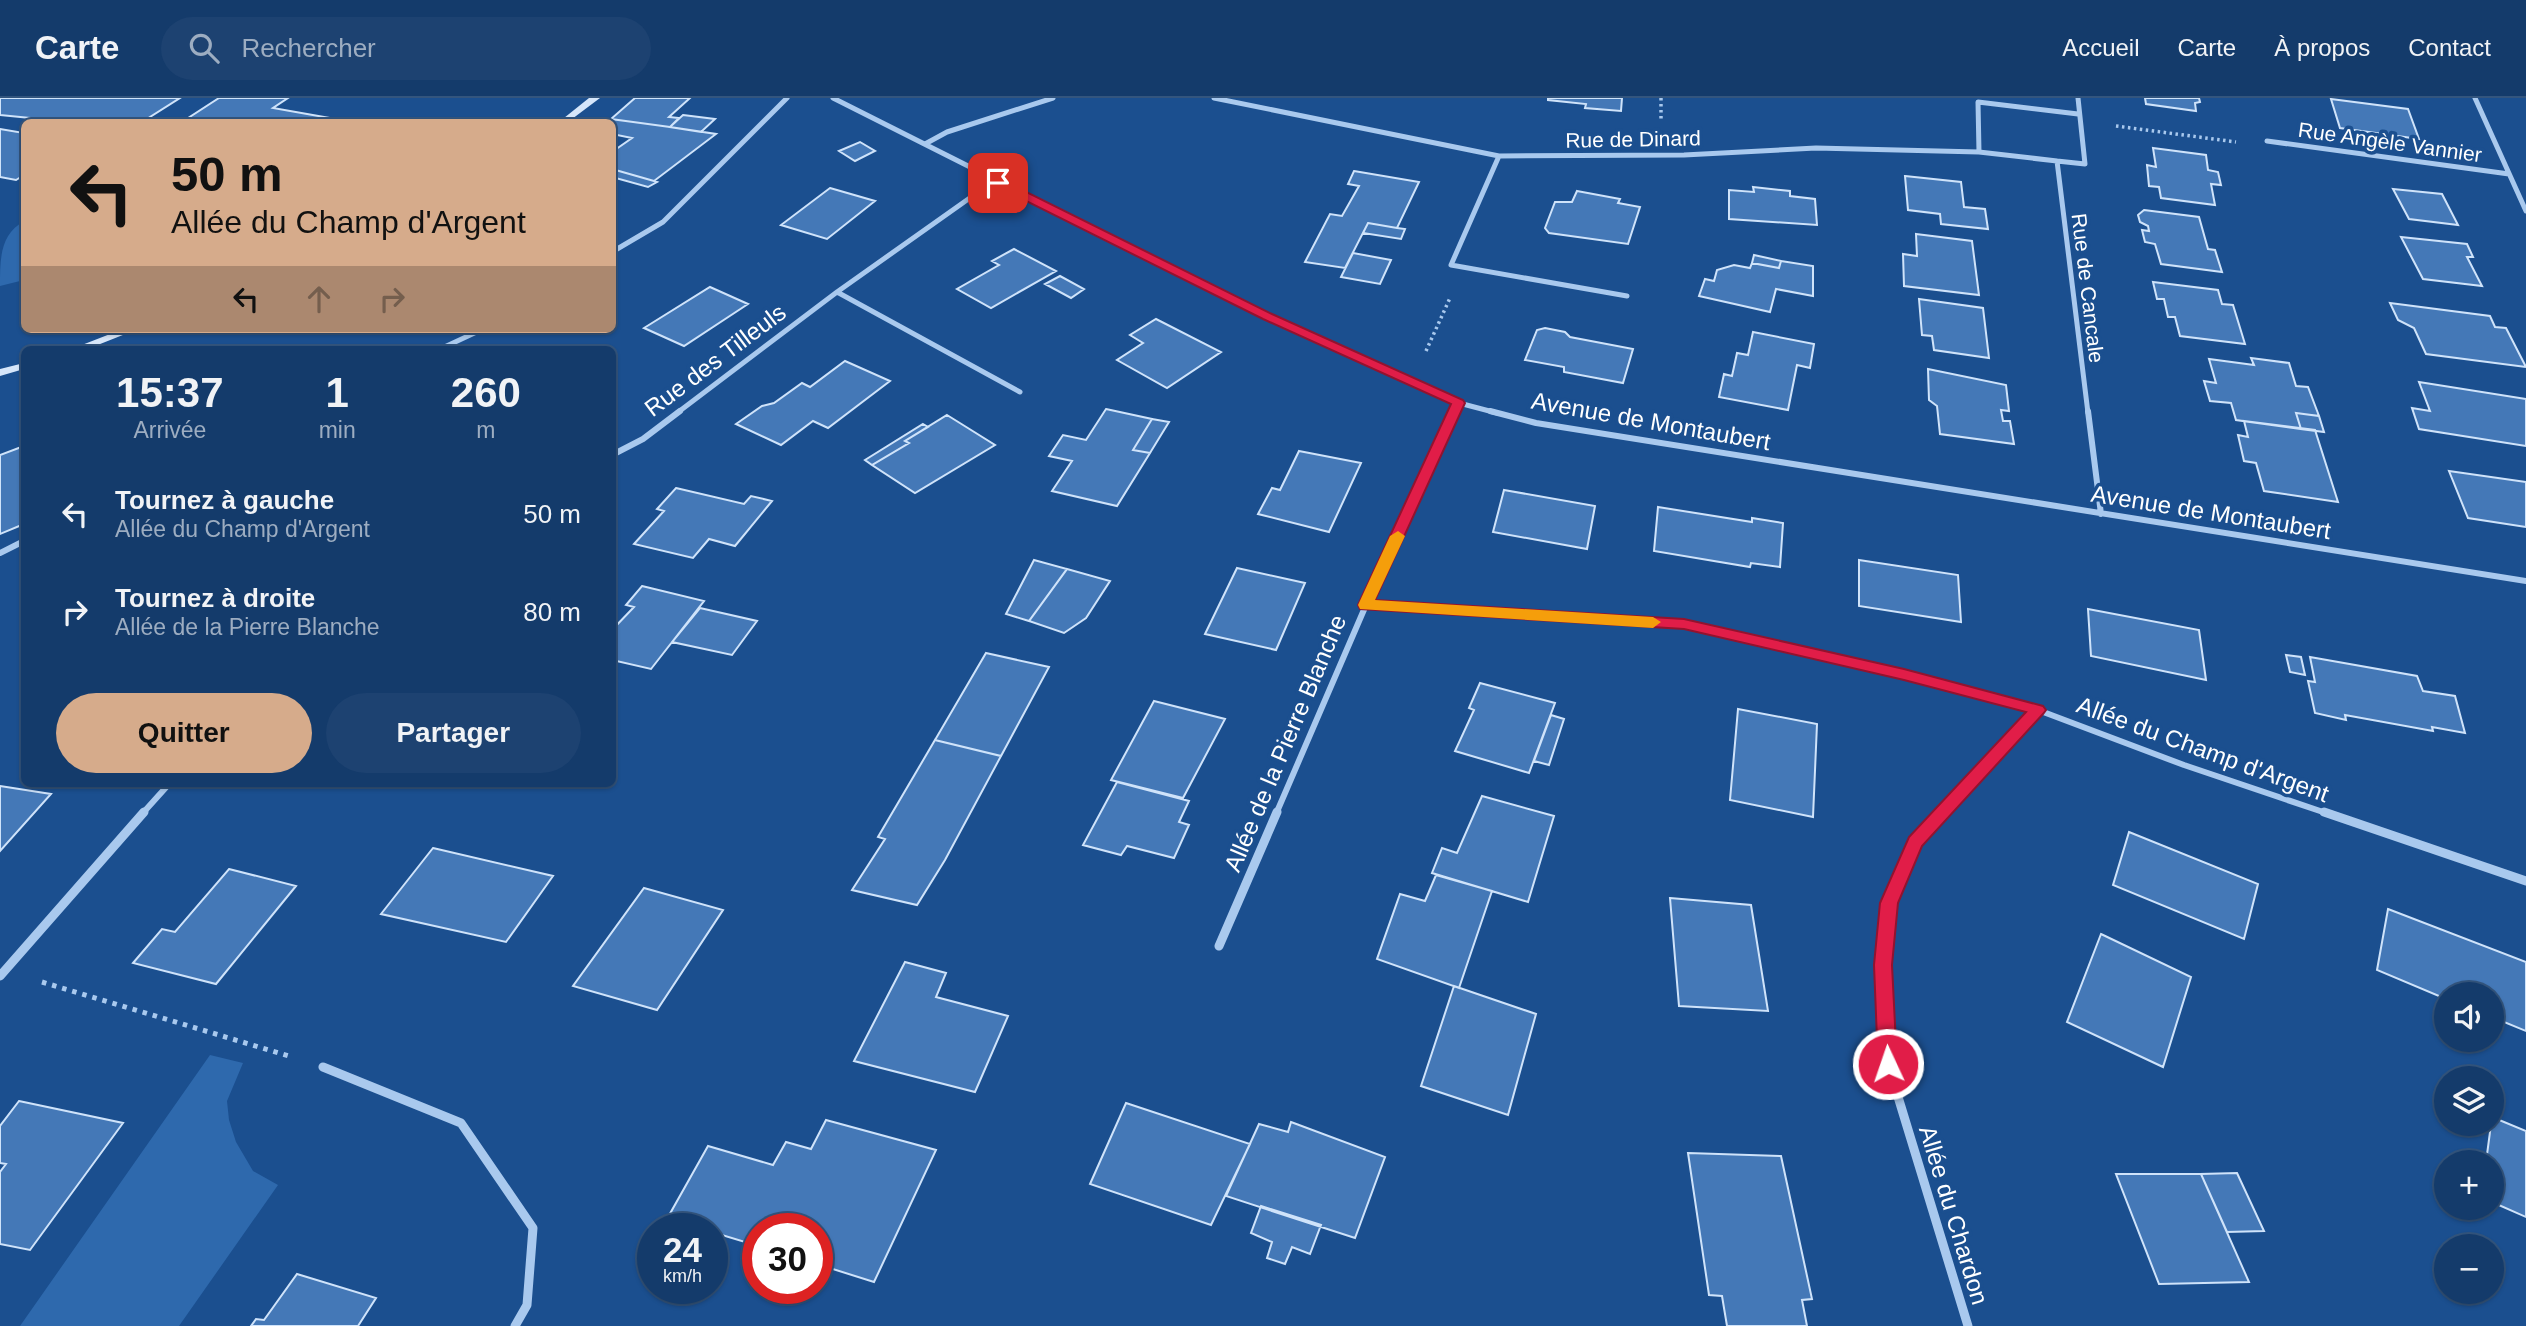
<!DOCTYPE html>
<html lang="fr">
<head>
<meta charset="utf-8">
<style>
	:root { --surface:#143b6b; --page:#1d4271; --text:#f1f3f6; --muted:#9dadc1; --line:#33557e; --accent:#d6ab8b }
	body { margin:0; font-family:Arial,sans-serif; background:var(--page); color:var(--text); height:100vh; display:flex; flex-direction:column; font-size:26px; white-space:nowrap }
	* { box-sizing:border-box; margin:0 }
	p { font-size:23px; color:var(--muted) }
	.icon { flex:none; width:38px; height:38px; fill:none; stroke:currentColor; stroke-width:2; stroke-linecap:round; stroke-linejoin:round }
	.map { position:relative; flex:1; overflow:hidden }
	.drawer { position:absolute; left:21px; top:248px; width:595px; height:441px; display:flex; flex-direction:column; background:var(--surface); border-radius:10px; box-shadow:0 2px 5px #0004,0 0 0 2px var(--line) }
	.drawer>* { flex:none }
	.banner { position:absolute; left:21px; top:21px; width:595px; height:214px; border-radius:10px; box-shadow:0 2px 5px #0004,0 0 0 2px var(--line); background:#d6ab8b; color:#111; overflow:hidden }
	.controls { position:absolute; left:2434px; top:884px; display:grid; gap:14px }
	.controls a { display:grid; place-items:center; width:70px; height:70px; border-radius:50%; background:var(--surface); box-shadow:0 2px 5px #0004,0 0 0 2px var(--line); font-size:35px }
	.speed { position:absolute; left:637px; top:1115px; display:flex; gap:14px; font-size:35px; font-weight:700; text-align:center }
	.speed>* { display:grid; place-content:center; width:91px; height:91px; border-radius:50%; background:var(--surface); box-shadow:0 2px 5px #0004,0 0 0 2px var(--line); line-height:1 }
	.speed small { font-size:18px; font-weight:400 }
	.speed .limit { border:10px solid #d22; background:#fff; color:#111 }
	.pin { position:absolute; display:grid; place-items:center; width:60px; height:60px; color:#fff; margin:-30px; border-radius:14px; box-shadow:0 4px 10px #0006 }
	.me { position:absolute; width:77px; margin:-38px; rotate:357deg; stroke-linejoin:round; filter:drop-shadow(0 0 5px #0008) }
	.turn { display:flex; align-items:center; gap:24px; height:147px; padding:0 35px; font-size:32px }
	.turn .icon { width:91px; height:91px; stroke-width:2.5 }
	.turn b { display:block; font-size:49px; line-height:60px }
	.lanes { display:flex; align-items:center; height:66px; padding:0 35px; background:#0003; justify-content:center; gap:35px; direction:ltr }
	.lanes .off { opacity:.35 }
	.eta { display:flex; justify-content:space-evenly; align-items:center; height:119px; text-align:center }
	.eta b { font-size:42px; font-weight:600; line-height:49px }
	.cta { display:flex; gap:14px; margin-top:auto; padding:14px 35px }
	.cta a { flex:1; height:80px; border-radius:42px; background:var(--accent); color:#111; font-size:28px; font-weight:600; line-height:80px; text-align:center }
	.cta a+a { background:var(--page); color:var(--text) }
	ul { padding:0; list-style:none }
	li { display:flex; align-items:center; gap:21px; height:98px; padding:0 35px }
	li div { flex:1 }
	li b { display:block; font-size:26px }
	li em { font-style:normal }
	header { display:flex; align-items:center; gap:42px; box-sizing:border-box; height:98px; padding:0 35px; background:var(--surface); border-bottom:2px solid var(--line) }
	header strong { font-size:33px }
	nav { display:flex; gap:38px; margin-inline-start:auto; font-size:24px }
	.search { width:490px; height:63px; background:var(--page); display:flex; align-items:center; gap:18px; box-sizing:border-box; padding:0 24px; border-radius:38px; color:var(--muted); font-size:26px }
	.map>svg:first-child { display:block }
	.green { fill:#2e69ad }
	.building { fill:#4478b7; stroke:#cfe3fa; stroke-width:2 }
	.lines { fill:none; stroke-linecap:round; stroke-linejoin:round }
	.path-far1 { stroke:#a9c9ee; stroke-width:3.5; stroke-dasharray:2.5 3.5; stroke-linecap:butt }
	.path { stroke:#a9c9ee; stroke-width:5; stroke-dasharray:4.5 6; stroke-linecap:butt }
	.minor-far2 { stroke:#a9c9ee; stroke-width:5 }
	.minor-far1 { stroke:#a9c9ee; stroke-width:6 }
	.minor { stroke:#a9c9ee; stroke-width:9 }
	.secondary { fill:#d6e6fa; fill-rule:evenodd }
	.route { fill:#e11d48; stroke:#92132f; stroke-width:2 }
	.slow { fill:#f59e0b }
	.labels { text-anchor:middle; dominant-baseline:central; stroke-width:7; stroke-linejoin:round; paint-order:stroke }
	.far-street-label { font-size:21px; fill:#fff; stroke:#1b4f8f }
	.street-label { font-size:24px; fill:#fff; stroke:#1b4f8f }
</style>
</head>
<body>
<header>
<strong>Carte</strong>
<div class="search"><svg class="icon" aria-label="search" viewBox="0 0 24 24"><circle cx="10" cy="10" r="6"/><path d="M15 15l6 6"/></svg>Rechercher</div>
<nav><a>Accueil</a><a>Carte</a><a>À propos</a><a>Contact</a></nav>
</header>
<div class="map">
<svg width="2526" height="1228" viewBox="0 0 2526 1228">
	<rect width="100%" height="100%" fill="#1b4f8f"/>
	<path class="green" d="M24,123V182L0,188C0,160 0,137 24,123Z
		M210,957L243,965L227,1003L229,1022L236,1044L253,1073L278,1087L179,1228H20Z"/>
	<path class="building" d="M0,0H180L142,24H71L0,17Z
		M219,0H288L273,10L341,22L337,24H182Z
		M635,0H690L669,19L679,20L670,29L611,21Z
		M1548,0H1622L1621,13L1585,10L1586,6L1548,2Z
		M2145,0H2199L2200,4L2195,5L2196,13L2146,6Z
		M2331,1L2408,11L2419,41L2340,30Z
		M683,17L715,21L701,34L670,29Z
		M611,21L670,29L716,36L654,83L612,71V54L632,40L612,36V24H606Z
		M0,31L24,35V77L16,82L0,79Z
		M860,44L875,53L855,63L839,53Z
		M2153,50L2206,57L2208,72L2218,74L2221,87L2211,86L2215,107L2161,100L2159,89L2149,88L2147,67L2156,69Z
		M612,71L654,83L657,84L648,89L612,79Z
		M1354,73L1419,84L1397,130L1368,125L1345,170L1305,164L1330,116L1342,118L1359,88L1348,86Z
		M1905,78L1961,84L1964,109L1985,111L1988,131L1941,126L1940,116L1908,112Z
		M1753,89L1790,93V98L1815,101L1817,127L1729,121V92L1754,94Z
		M830,90L875,103L827,141L781,127Z
		M2393,91L2442,96L2458,127L2409,121Z
		M1577,93L1620,101L1618,105L1640,109L1628,146L1549,135L1545,130L1555,104H1572Z
		M2144,112L2199,119L2208,151L2215,152L2222,174L2161,166L2155,146L2145,144L2142,132L2149,133L2148,128L2140,124L2138,117Z
		M1368,125L1397,130L1405,131L1401,141L1363,135Z
		M1916,136L1972,143L1979,197L1904,188L1903,156L1917,158Z
		M2401,139L2467,146L2473,159H2467L2482,188L2423,181Z
		M1014,151L1056,173L991,210L957,191L999,167L992,163Z
		M1353,155L1391,162L1380,186L1341,179Z
		M1754,157L1781,163L1779,170L1752,165Z
		M1781,163L1813,168V198L1776,191L1770,214L1699,198L1705,181L1714,183L1717,172L1734,167L1750,170L1752,165L1779,170Z
		M1060,178L1084,191L1071,200L1045,186Z
		M2153,184L2218,192L2222,206L2233,207L2245,246L2180,238L2175,219H2168L2164,201H2157Z
		M710,189L748,206L684,248L644,230Z
		M1919,201L1983,210L1989,260L1934,252L1932,238L1922,237Z
		M2390,205L2490,218L2495,229L2506,230L2526,269L2426,256L2414,230L2398,222Z
		M1156,221L1221,254L1167,290L1117,262L1143,245L1130,237Z
		M1545,230L1565,234L1570,239L1633,251L1623,285L1564,274V269L1525,262L1537,232Z
		M1753,234L1814,246L1810,270L1797,267L1788,312L1719,299L1724,276L1732,278L1737,255L1748,257Z
		M2251,260L2289,265L2296,288L2308,289L2319,318L2296,315L2301,331L2236,322L2231,305L2210,303L2204,283L2216,285L2209,261L2254,267Z
		M845,263L890,283L828,330L813,323L781,347L736,326L762,308L774,305L802,285L810,289Z
		M1928,271L2006,287L2009,313L2001,312L2003,323H2010L2014,346L1940,336L1937,308L1929,302Z
		M2419,284L2526,301V348L2419,331L2412,310L2430,313Z
		M1106,311L1152,321L1133,352L1150,355L1117,408L1052,393L1072,363L1049,358L1063,337L1086,342Z
		M2296,315L2319,318L2324,334L2301,331Z
		M947,317L995,347L915,395L872,367L909,345L905,343Z
		M1152,321L1169,324L1150,355L1133,352Z
		M2244,323L2315,332L2338,404L2264,393L2256,365L2244,363L2238,337L2248,339Z
		M923,326L928,329L905,343L909,345L872,367L865,362Z
		M24,348V426L0,436V357Z
		M1299,353L1361,365L1329,434L1258,416L1272,390L1280,392Z
		M2449,373L2526,384V429L2468,420Z
		M676,390L744,406L751,398L772,403L735,448L709,441L693,460L634,446L664,413L657,411Z
		M1504,392L1595,408L1587,451L1493,434Z
		M1658,409L1752,424V420L1783,425L1780,469L1751,465L1750,469L1654,453Z
		M1034,462L1067,471L1029,523L1006,516Z
		M1859,462L1958,477L1961,524L1859,508Z
		M1237,470L1305,485L1276,552L1205,536Z
		M1067,471L1110,483L1086,520L1064,535L1029,523Z
		M642,488L704,503L651,571L612,562V532L634,509L626,507Z
		M700,510L757,523L732,557L672,544Z
		M2088,511L2199,532L2206,582L2091,558Z
		M986,555L1049,569L1001,658L935,642Z
		M2286,557L2301,559L2305,577L2290,574Z
		M2310,559L2417,578L2423,593L2455,598L2465,635L2432,629L2433,633L2345,617L2346,622L2315,615L2308,583L2315,584Z
		M1480,585L1555,605L1529,675L1455,653L1474,612L1469,610Z
		M1154,603L1225,621L1183,700L1111,682Z
		M1738,611L1817,626L1813,719L1730,702Z
		M1551,617L1564,621L1549,667L1534,663Z
		M935,642L1001,658L945,762L917,807L852,792L885,741L878,739Z
		M1117,684L1189,703L1179,724L1189,727L1174,760L1127,748L1121,757L1083,747Z
		M0,688L51,696L0,753Z
		M1482,698L1554,718L1528,804L1432,775L1442,750L1457,755Z
		M2129,734L2258,786L2244,841L2113,787Z
		M433,750L553,778L506,844L381,816Z
		M229,771L296,788L216,886L133,865L162,831L175,834Z
		M1436,777L1492,793L1459,890L1377,861L1400,796L1425,803Z
		M644,790L723,812L657,912L573,888Z
		M1670,800L1751,807L1768,913L1679,908Z
		M2388,811L2526,864V933L2492,919V896H2446V901L2377,872Z
		M2101,836L2191,879L2163,969L2067,924Z
		M905,864L946,875L936,899L1008,918L975,994L854,963Z
		M1454,888L1536,916L1508,1017L1421,988Z
		M19,1003L123,1025L30,1152L0,1146V1074L6,1066L0,1065V1028Z
		M1126,1005L1250,1046L1211,1127L1090,1086Z
		M2492,1019L2526,1033V1119L2492,1104V1064H2486Z
		M826,1022L936,1052L874,1184L817,1166V1130H758V1148L712,1134V1130H699L667,1121L708,1048L773,1067L786,1044L811,1051Z
		M1291,1024L1385,1059L1355,1140L1226,1098L1259,1026L1288,1034Z
		M1688,1055L1781,1058L1812,1201L1802,1202L1807,1228H1727L1722,1198L1709,1197Z
		M2237,1075L2264,1133L2227,1134L2201,1076Z
		M2116,1076H2201L2249,1184L2159,1186Z
		M1261,1108L1321,1127L1310,1156L1292,1149L1285,1166L1267,1160L1272,1144L1251,1135Z
		M297,1176L376,1200L358,1228H251L256,1221L264,1222Z"/>
	<g class="lines">
		<path class="path-far1" d="M1661,0V24
			M2116,28L2236,44
			M1426,253L1450,200"/>
		<path class="path" d="M42,884L289,958"/>
		<path class="minor-far2" d="M833,0L1268,219L1459,305L1497,315
			M1214,0L1499,58L1684,57L1816,50L1979,54L2057,63
			M2078,0L2085,66L2057,63L2088,315
			M2475,0L2526,113
			M2267,43L2509,76
			M925,46L947,34L1053,0
			M1979,54L1978,4L2078,16
			M1499,58L1451,167L1627,198
			M612,154L663,124L787,0
			M837,194L1020,294
			M438,252L483,231
			M677,315L837,194L974,97L998,85
			M1454,315L1459,305"/>
		<path class="minor-far1" d="M1490,313L1536,325L2526,483
			M2088,313L2101,416
			M612,357L643,341L680,313
			M0,455L24,443
			M1366,507L1684,526L1904,576L2038,612L2184,667L2329,716
			M142,716L169,686
			M1276,716L1366,507L1455,313
			M1941,716L2038,612"/>
		<path class="minor" d="M1943,714L1915,744L1889,805L1883,867L1888,966L1968,1228
			M2324,714L2526,783
			M1219,848L1277,714
			M0,878L144,714
			M323,969L461,1025L533,1130L527,1207L515,1228"/>
		<path class="secondary" d="M589,0H600L568,24H559Z
			M123,231H138L85,252H69Z
			M24,265V271L0,278V271Z"/>
	</g>
	<path class="route" d="M994,82H1002L1272,216L1463,302L1465,305L1375,502L1684,521L1904,571L2043,608L2046,612L2043,616L1922,748L1898,805L1892,867L1897,966L1894,972L1888,974L1881,972L1878,966L1874,867L1880,805L1909,739L2026,614L1904,582L1684,531L1360,511L1358,507L1451,306L1263,221L994,87Z"/>
	<path class="slow" d="M1398,433L1405,438L1375,502L1653,519L1661,524L1653,530L1360,511L1358,507L1390,438Z"/>
	<g class="labels">
		<g class="far-street-label">
			<text transform="translate(1633 41) rotate(-1)">Rue de Dinard</text>
			<text transform="translate(2390 44) rotate(8)">Rue Angèle Vannier</text>
			<text transform="translate(2088 190) rotate(83)">Rue de Cancale</text>
		</g>
		<g class="street-label">
			<text transform="translate(715 262) rotate(-37)">Rue des Tilleuls</text>
			<text transform="translate(1651 323) rotate(10)">Avenue de Montaubert</text>
			<text transform="translate(2211 414) rotate(9)">Avenue de Montaubert</text>
			<text transform="translate(1285 645) rotate(-67)">Allée de la Pierre Blanche</text>
			<text transform="translate(2203 651) rotate(20)">Allée du Champ d'Argent</text>
			<text transform="translate(1954 1117) rotate(73)">Allée du Chardon</text>
		</g>
	</g>
</svg>
<div class="controls">
<a><svg class="icon" aria-label="sound" viewBox="0 0 24 24"><path d="M4 9h4l5-4v14l-5-4H4zM17 9q2 3 0 6"/></svg></a>
<a><svg class="icon" aria-label="layers" viewBox="0 0 24 24"><path d="M12 4l9 5-9 5-9-5zM3 14l9 5 9-5"/></svg></a>
<a>+</a>
<a>−</a>
</div>
<div class="speed"><div>24<small>km/h</small></div><div class="limit">30</div></div>
<div class="pin" style="left:998px;top:85px;background:#d93025"><svg class="icon" aria-label="arrive" viewBox="0 0 24 24"><path d="M6 21V4h12l-3 4 3 4H6"/></svg></div>
<svg class="me" style="left:1888px;top:966px" viewBox="-20 -20 40 40"><circle r="17" fill="#e11d48" stroke="#fff" stroke-width="3"/><path d="M0-11L8 9 0 5-8 9z" fill="#fff"/></svg>
<div class="banner">
<div class="turn"><svg class="icon" aria-label="left" viewBox="0 0 24 24"><path d="M17 20v-9H6M10 6l-5 5 5 5"/></svg><div><b>50 m</b>Allée du Champ d'Argent</div></div>
<div class="lanes"><svg class="icon" aria-label="left" viewBox="0 0 24 24"><path d="M17 20v-9H6M10 6l-5 5 5 5"/></svg><svg class="icon off" aria-label="ahead" viewBox="0 0 24 24"><path d="M12 20V5M6 11l6-6 6 6"/></svg><svg class="icon off" aria-label="right" viewBox="0 0 24 24"><path d="M7 20v-9h11M14 6l5 5-5 5"/></svg></div>
</div>
<section class="drawer">
<div class="eta">
<div><b>15:37</b><p>Arrivée</p></div>
<div><b>1</b><p>min</p></div>
<div><b>260</b><p>m</p></div>
</div>
<ul>
<li><svg class="icon" aria-label="left" viewBox="0 0 24 24"><path d="M17 20v-9H6M10 6l-5 5 5 5"/></svg><div><b>Tournez à gauche</b><p>Allée du Champ d'Argent</p></div><em>50 m</em></li>
<li><svg class="icon" aria-label="right" viewBox="0 0 24 24"><path d="M7 20v-9h11M14 6l5 5-5 5"/></svg><div><b>Tournez à droite</b><p>Allée de la Pierre Blanche</p></div><em>80 m</em></li>
</ul>
<div class="cta"><a>Quitter</a><a>Partager</a></div>
</section>
</div>
</body>
</html>
